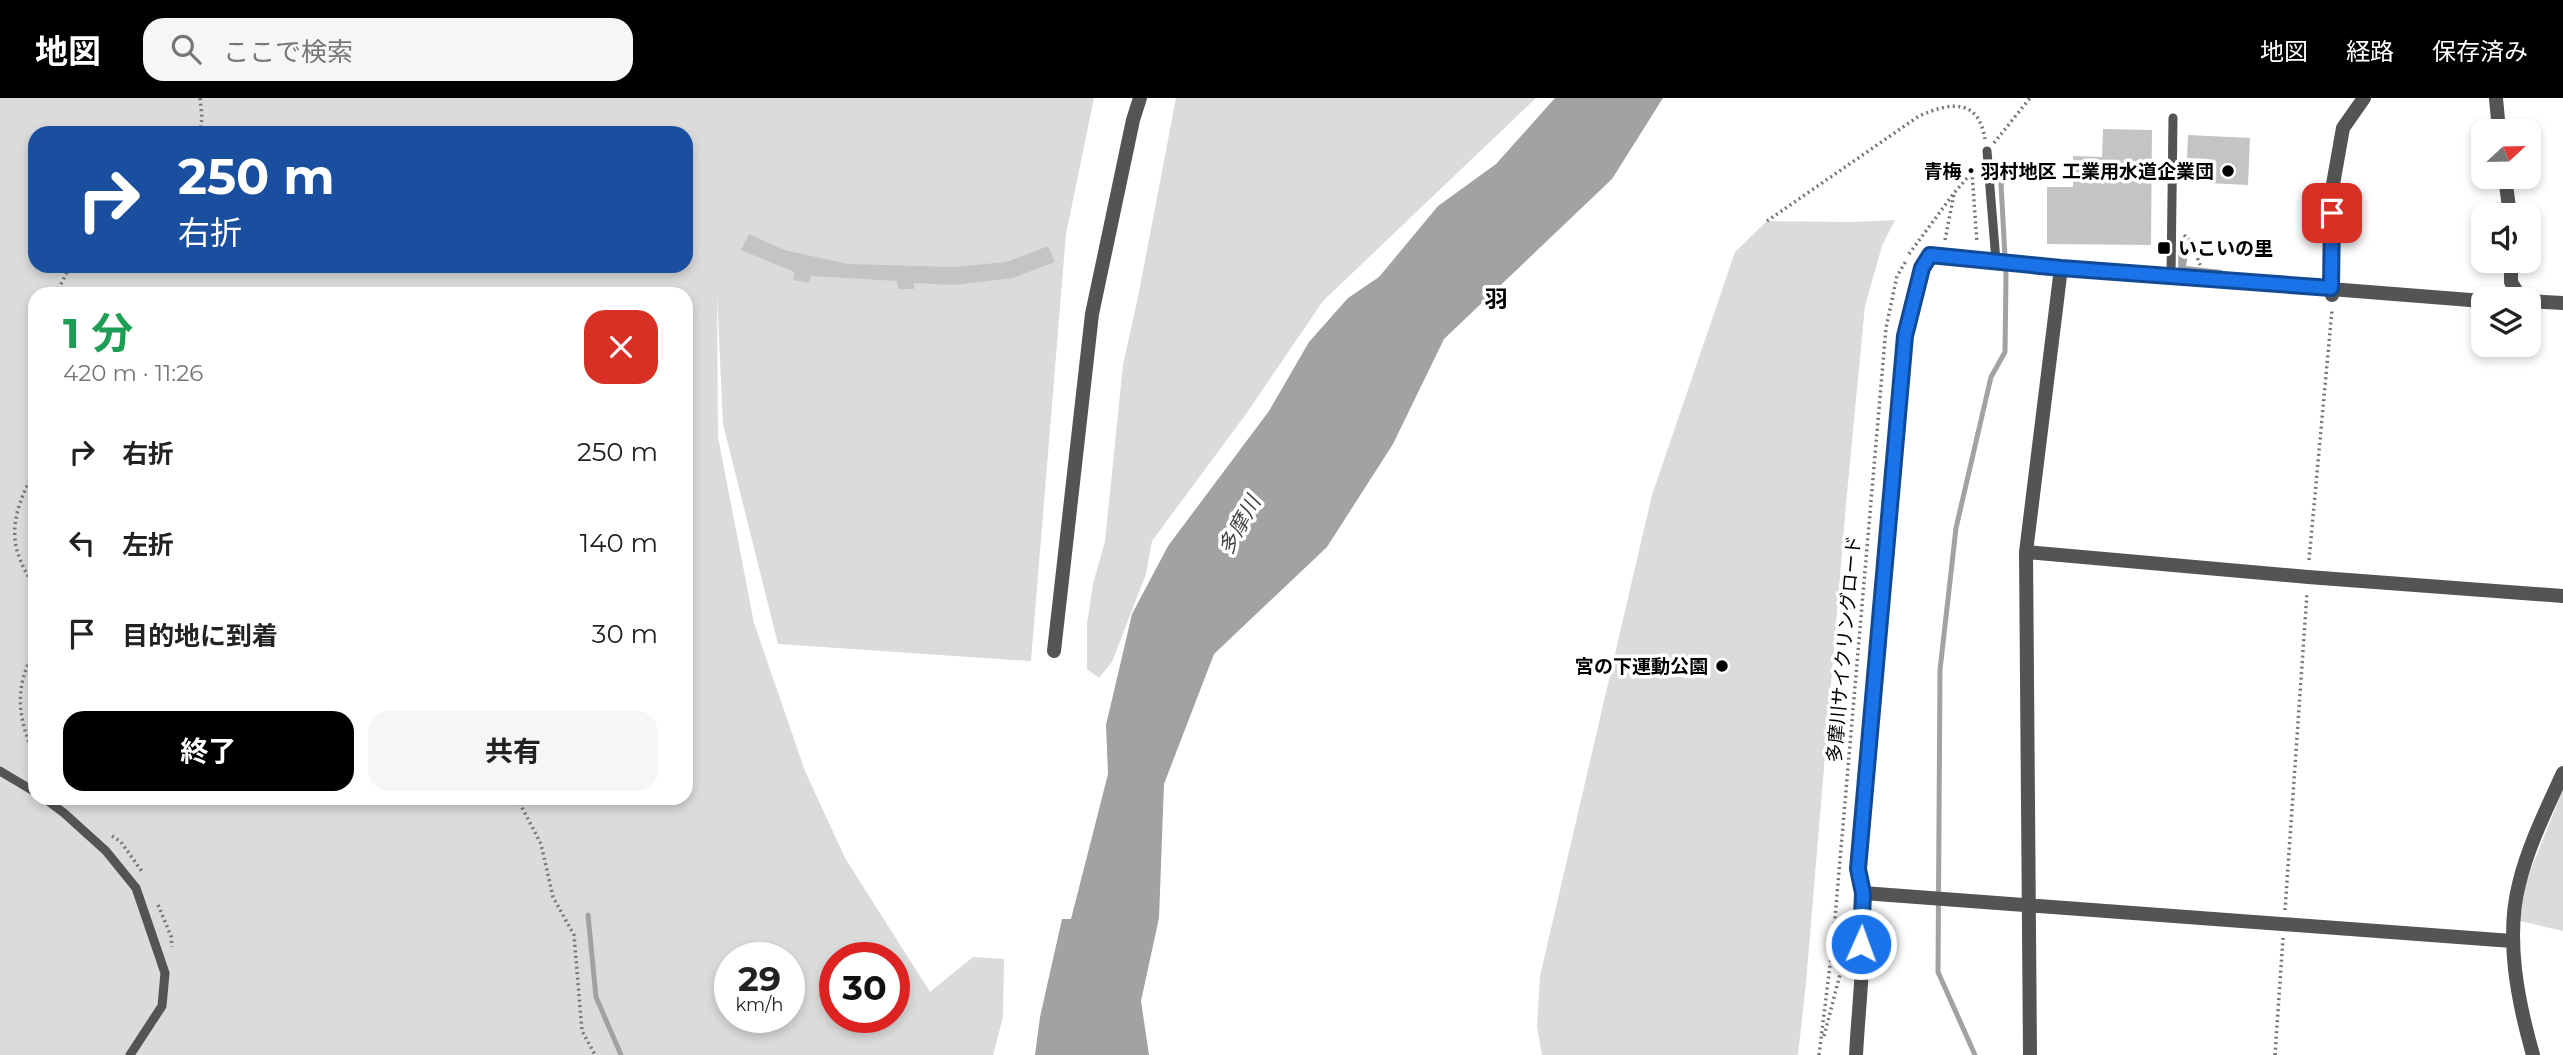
<!DOCTYPE html>
<html lang="ja">
<head>
<meta charset="utf-8">
<style>
	:root { --surface:#fff; --page:#f6f6f6; --text:#222; --muted:#767676; --accent:#000 }
	body { margin:0; font-family:Montserrat,"Noto Sans JP",sans-serif; background:var(--page); color:var(--text); height:100vh; display:flex; flex-direction:column; font-size:26px; white-space:nowrap }
	* { box-sizing:border-box; margin:0 }
	p { font-size:23px; color:var(--muted) }
	.icon { flex:none; width:38px; height:38px; fill:none; stroke:currentColor; stroke-width:2; stroke-linecap:round; stroke-linejoin:round }
	.map { position:relative; flex:1; overflow:hidden }
	.drawer { position:absolute; left:28px; top:189px; width:665px; height:518px; display:flex; flex-direction:column; background:var(--surface); border-radius:21px; box-shadow:0 4px 10px #0003 }
	.drawer>* { flex:none }
	.banner { position:absolute; left:28px; top:28px; width:665px; height:147px; border-radius:21px; box-shadow:0 4px 10px #0003; background:#1a4fa0; color:#fff; overflow:hidden }
	.needle { width:46px; rotate:68deg }
	.tools { position:absolute; left:2471px; top:21px; display:grid; gap:14px }
	.tools a { display:grid; place-items:center; width:70px; height:70px; border-radius:14px; background:var(--surface); box-shadow:0 4px 10px #0003; font-size:35px }
	.speed { position:absolute; left:714px; top:844px; display:flex; gap:14px; font-size:35px; font-weight:700; text-align:center }
	.speed>* { display:grid; place-content:center; width:91px; height:91px; border-radius:50%; background:var(--surface); box-shadow:0 4px 10px #0003; line-height:1 }
	.speed small { font-size:18px; font-weight:400 }
	.speed .limit { border:10px solid #d22; background:#fff; color:#111 }
	.pin { position:absolute; display:grid; place-items:center; width:60px; height:60px; color:#fff; margin:-30px; border-radius:14px; box-shadow:0 4px 10px #0006 }
	.me { position:absolute; width:77px; margin:-38px; rotate:2deg; stroke-linejoin:round; filter:drop-shadow(0 0 5px #0008) }
	.turn { display:flex; align-items:center; gap:24px; height:147px; padding:0 35px; font-size:32px }
	.turn .icon { width:91px; height:91px; stroke-width:2.5 }
	.turn b { display:block; font-size:49px; line-height:60px }
	.round { display:grid; place-items:center; flex:none; width:74px; height:74px; border-radius:21px; background:var(--page) }
	.headline { display:flex; align-items:center; justify-content:space-between; height:119px; padding:0 35px }
	h1 { font-size:42px; font-weight:700; line-height:52px; color:#1e9e55 }
	.primary-button { display:flex; gap:14px; margin-top:auto; padding:14px 35px }
	.primary-button a { flex:1; height:80px; border-radius:21px; background:var(--accent); color:#fff; font-size:28px; font-weight:700; line-height:80px; text-align:center }
	.primary-button a+a { background:var(--page); color:var(--text) }
	ul { padding:0; list-style:none }
	li { display:flex; align-items:center; gap:21px; height:91px; padding:0 35px }
	li div { flex:1 }
	li b { display:block; font-size:26px }
	li em { font-style:normal }
	header { display:flex; align-items:center; gap:42px; box-sizing:border-box; height:98px; padding:0 35px; background:var(--accent); color:#fff }
	header strong { font-size:33px }
	nav { display:flex; gap:38px; margin-inline-start:auto; font-size:24px }
	.search { width:490px; height:63px; background:var(--page); display:flex; align-items:center; gap:18px; box-sizing:border-box; padding:0 24px; border-radius:21px; color:var(--muted); font-size:26px }
	.map>svg:first-child { display:block }
	.green { fill:#dbdbdb; fill-rule:evenodd }
	.water { fill:#a2a2a2 }
	.lines { fill:none; stroke-linecap:round; stroke-linejoin:round }
	.stream { stroke:#a2a2a2; stroke-width:5 }
	.building { fill:#c4c4c4 }
	.path { stroke:#767676; stroke-width:3.5; stroke-dasharray:2 3.5; stroke-linecap:butt }
	.lane { stroke:#545454; stroke-width:9 }
	.street { stroke:#545454; stroke-width:14 }
	.route-casing { stroke:#114b97; stroke-width:18 }
	.route { stroke:#1a73e8; stroke-width:12 }
	.poi-dot { fill:#000; stroke:#fff; stroke-width:2.5 }
	.labels { text-anchor:middle; dominant-baseline:central; stroke-width:7; stroke-linejoin:round; paint-order:stroke }
	.poi-label { font-size:19px; font-weight:bold; fill:#000; stroke:#fff; text-anchor:end }
	.street-label { font-size:19px; fill:#000; stroke:#fff }
	.water-label { font-size:21px; font-style:italic; fill:#434343; stroke:#fff }
	.quarter-label { font-size:23px; font-weight:bold; fill:#000; stroke:#fff }
</style>
</head>
<body>
<header>
<strong>地図</strong>
<div class="search"><svg class="icon" aria-label="search" viewBox="0 0 24 24"><circle cx="10" cy="10" r="6"/><path d="M15 15l6 6"/></svg>ここで検索</div>
<nav><a>地図</a><a>経路</a><a>保存済み</a></nav>
</header>
<div class="map">
<svg width="2563" height="957" viewBox="0 0 2563 957">
	<rect width="100%" height="100%" fill="#fff"/>
	<path class="green" d="M0,0H1094L1066,136L1031,563L778,546L723,326L717,197L718,339L754,525L805,673L845,760L930,894L973,859L1004,861L1003,919L993,957H0ZM35,35H686V168H35ZM35,196H686V700H35ZM730,859H789V919H730ZM835,859H894V919H835Z
		M1176,0H1536L1323,203L1246,316L1152,443L1146,476L1112,564L1099,580L1087,571V526L1093,486L1105,443L1123,267L1138,199Z
		M1895,122L1882,148L1865,208L1846,406L1806,885L1798,957H1542L1537,929L1540,878L1652,397L1735,154L1767,123L1853,124Z
		M2563,692V833L2520,823L2526,783Z"/>
	<path class="water" d="M1555,0H1663L1612,81L1444,241L1393,346L1327,449L1214,556L1164,686L1159,820L1141,903L1149,957H1035L1040,919L1062,821H1071L1108,676L1106,627L1132,516L1168,448L1269,313L1309,244L1348,200L1379,179L1438,108L1496,66Z
		M2179,139L2189,149L2186,168L2222,172V176L2178,172Z"/>
	<g class="lines">
		<path class="stream" d="M588,817L596,899L621,957
			M1975,957L1938,874L1940,572L1956,430L1991,279L2005,254L2006,178L2001,86L2012,74L2028,66"/>
	</g>
	<path class="building" d="M2103,31L2152,32L2151,147L2047,146V89H2073V58L2102,59Z
		M2188,37L2250,40L2248,87L2208,85L2209,61L2187,60Z
		M749,136L784,152L848,166L956,169L1006,164L1048,148L1055,164L1013,180L954,187L914,185V191H898L897,183L811,178L809,185L793,182L794,174L741,152Z"/>
	<g class="lines">
		<path class="path" d="M200,35L202,19L200,0
			M1994,45L2030,0
			M1972,74L1977,145
			M1767,123L1919,18C1951,4 1978,0 1985,41
			M2184,137L2192,145L2200,167
			M1945,142L1954,96
			M1909,156L1954,95L1975,71
			M56,196L70,168
			M218,196L228,192L247,196
			M35,373C20,400 7,430 20,461C24,472 30,481 35,491
			M2309,462L2332,212
			M35,552C14,590 17,619 35,658
			M517,700L541,746L553,799L574,837L582,933L595,957
			M112,738L121,744L143,775
			M158,807L171,838L172,849
			M2285,812L2307,495
			M1833,843L1848,845
			M1824,938L1845,857
			M1819,957L1833,843L1886,230L1897,178L1906,163
			M2275,957L2283,840"/>
		<path class="lane" d="M1987,53L1996,163
			M2171,179L2173,20
			M0,673L35,694
			M44,700L64,715L106,753L136,790L165,875L162,908L130,957"/>
		<path class="street" d="M2496,0L2499,33
			M2505,79L2510,117
			M2511,163V184L2521,201
			M2332,197V92L2343,30L2364,0
			M2529,203L2563,205
			M2026,454L2308,479L2563,498
			M1054,553L1092,216L1133,22L1140,0
			M1863,795L2512,843
			M1856,957C1859,899 1869,828 1859,771L1905,238L1922,170L1930,157L2061,170L2483,203
			M2030,957L2026,454L2061,170
			M2533,957C2518,904 2505,841 2519,786C2528,748 2547,710 2563,675"/>
	</g>
	<g class="lines">
		<g class="route-casing">
			<path id="route" d="M1861,846L1863,795L1858,771L1905,238L1922,170L1930,157L2061,170L2331,190L2332,115"/>
		</g>
		<use href="#route" class="route"/>
	</g>
	<g class="poi-dot">
		<circle cx="2228" cy="73" r="7"/>
		<rect x="2157" y="143" width="14" height="14" rx="3.5"/>
		<circle cx="1722" cy="568" r="7"/>
	</g>
	<g class="labels">
		<g class="poi-label">
			<text x="2214" y="73">青梅・羽村地区 工業用水道企業団</text>
			<text x="2178" y="150" text-anchor="start">いこいの里</text>
			<text x="1708" y="568">宮の下運動公園</text>
		</g>
		<g class="street-label">
			<text transform="translate(1844 551) rotate(-85)">多摩川サイクリングロード</text>
		</g>
		<g class="water-label">
			<text transform="translate(1239 427) rotate(-61)">多摩川</text>
		</g>
		<g class="quarter-label">
			<text x="1496" y="201">羽</text>
		</g>
	</g>
</svg>
<div class="tools">
<a><svg class="needle" viewBox="-14 -14 28 28"><path d="M0-13l5 13h-10z" fill="#e53935"/><path d="M0 13l5-13h-10z" fill="#767676"/></svg></a>
<a><svg class="icon" aria-label="sound" viewBox="0 0 24 24"><path d="M4 9h4l5-4v14l-5-4H4zM17 9q2 3 0 6"/></svg></a>
<a><svg class="icon" aria-label="layers" viewBox="0 0 24 24"><path d="M12 4l9 5-9 5-9-5zM3 14l9 5 9-5"/></svg></a>
</div>
<div class="speed"><div>29<small>km/h</small></div><div class="limit">30</div></div>
<div class="pin" style="left:2332px;top:115px;background:#d93025"><svg class="icon" aria-label="arrive" viewBox="0 0 24 24"><path d="M6 21V4h12l-3 4 3 4H6"/></svg></div>
<svg class="me" style="left:1861px;top:846px" viewBox="-20 -20 40 40"><circle r="17" fill="#1a73e8" stroke="#fff" stroke-width="3"/><path d="M0-11L8 9 0 5-8 9z" fill="#fff"/></svg>
<div class="banner">
<div class="turn"><svg class="icon" aria-label="right" viewBox="0 0 24 24"><path d="M7 20v-9h11M14 6l5 5-5 5"/></svg><div><b>250 m</b>右折</div></div>
</div>
<section class="drawer">
<div class="headline"><div><h1>1 分</h1><p>420 m · 11:26</p></div><a class="round" style="background:#d93025;color:#fff"><svg class="icon" aria-label="close" viewBox="0 0 24 24"><path d="M6 6l12 12M18 6L6 18"/></svg></a></div>
<ul>
<li><svg class="icon" aria-label="right" viewBox="0 0 24 24"><path d="M7 20v-9h11M14 6l5 5-5 5"/></svg><div><b>右折</b></div><em>250 m</em></li>
<li><svg class="icon" aria-label="left" viewBox="0 0 24 24"><path d="M17 20v-9H6M10 6l-5 5 5 5"/></svg><div><b>左折</b></div><em>140 m</em></li>
<li><svg class="icon" aria-label="arrive" viewBox="0 0 24 24"><path d="M6 21V4h12l-3 4 3 4H6"/></svg><div><b>目的地に到着</b></div><em>30 m</em></li>
</ul>
<div class="primary-button"><a>終了</a><a>共有</a></div>
</section>
</div>
</body>
</html>
